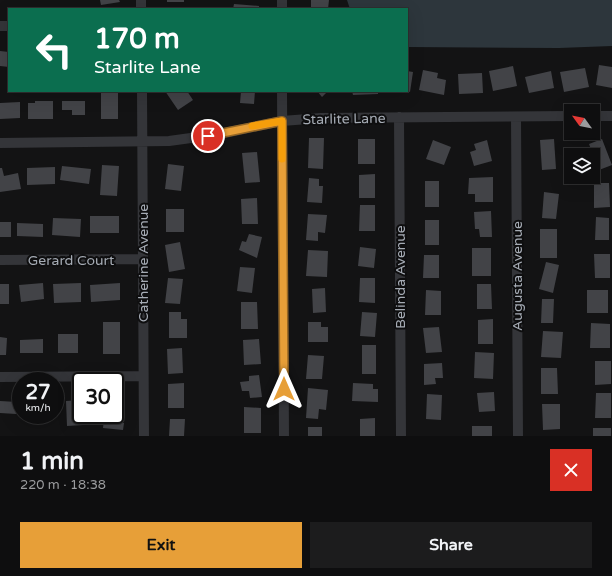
<!DOCTYPE html>
<html lang="en">
<head>
<meta charset="utf-8">
<style>
	:root { --surface:#0e0e0f; --page:#1c1c1d; --text:#f1f3f6; --muted:#9b9c9e; --line:#2e2e2f; --accent:#e79f38 }
	body { margin:0; font-family:"Varela Round",sans-serif; background:var(--page); color:var(--text); height:100vh; display:flex; flex-direction:column; font-size:15px; white-space:nowrap }
	* { box-sizing:border-box; margin:0 }
	p { font-size:13px; color:var(--muted) }
	.icon { flex:none; width:22px; height:22px; fill:none; stroke:currentColor; stroke-width:2; stroke-linecap:round; stroke-linejoin:round }
	.map { position:relative; height:436px; overflow:hidden }
	.sheet { display:flex; flex-direction:column; background:var(--surface); flex:1 }
	.sheet>* { flex:none }
	.top-card { position:absolute; left:8px; top:8px; width:400px; height:84px; border-radius:0px; box-shadow:0 4px 16px #0002,0 0 0 1px var(--line); background:#0b6e4f; color:#fff; overflow:hidden }
	.needle { width:26px; rotate:303deg }
	.tools { position:absolute; left:564px; top:104px; display:grid; gap:8px }
	.tools a { display:grid; place-items:center; width:36px; height:36px; border-radius:0px; background:var(--surface); box-shadow:0 4px 16px #0002,0 0 0 1px var(--line); font-size:20px }
	.speed { position:absolute; left:12px; top:372px; display:flex; gap:8px; font-size:20px; font-weight:700; text-align:center }
	.speed>* { display:grid; place-content:center; width:52px; height:52px; border-radius:50%; background:var(--surface); box-shadow:0 4px 16px #0002,0 0 0 1px var(--line); line-height:1 }
	.speed small { font-size:10px; font-weight:400 }
	.speed .limit { border:2px solid #111; border-radius:6px; background:#fff; color:#111 }
	.pin { position:absolute; display:grid; place-items:center; width:34px; height:34px; color:#fff; margin:-17px; border:2px solid #fff; border-radius:50%; box-shadow:0 1px 4px #0007 }
	.me { position:absolute; width:44px; margin:-22px; rotate:0deg; stroke-linejoin:round; filter:drop-shadow(0 0 3px #0008) }
	.turn { display:flex; align-items:center; gap:14px; height:84px; padding:0 20px; font-size:18px }
	.turn .icon { width:52px; height:52px; stroke-width:2.5 }
	.turn b { display:block; font-size:28px; line-height:34px }
	.round { display:grid; place-items:center; flex:none; width:42px; height:42px; border-radius:0px; background:var(--page) }
	.head { display:flex; align-items:center; justify-content:space-between; height:68px; padding:0 20px }
	h1 { font-size:24px; font-weight:700; line-height:30px }
	.button { display:flex; gap:8px; margin-top:auto; padding:8px 20px }
	.button a { flex:1; height:46px; border-radius:0px; background:var(--accent); color:#111; font-size:16px; font-weight:700; line-height:46px; text-align:center }
	.button a+a { background:var(--page); color:var(--text) }
	.map>svg:first-child { display:block }
	.water { fill:#2d363c }
	.building { fill:#424347 }
	.lines { fill:none; stroke-linecap:round; stroke-linejoin:round }
	.minor { stroke:#343539; stroke-width:10 }
	.route-casing { stroke:#966724; stroke-width:10 }
	.route { stroke:#e79f38; stroke-width:7 }
	.slow { stroke:#f59e0b; stroke-width:7 }
	.labels { text-anchor:middle; dominant-baseline:central; stroke-width:4; stroke-linejoin:round; paint-order:stroke }
	.street-label { font-size:14px; fill:#a5abb4; stroke:#0e0e0f }
</style>
</head>
<body>
<div class="map">
<svg width="612" height="436" viewBox="0 0 612 436">
	<rect width="100%" height="100%" fill="#131314"/>
	<path class="water" d="M347,0H612V46L559,48L407,47V9H350Z"/>
	<path class="building" d="M100,0H119L120,2L101,5Z
		M167,0H184V2H167Z
		M311,0H329L328,9H311Z
		M234,4L259,6V9H233Z
		M0,51L9,52V67L0,66Z
		M599,65L612,67V88L596,85Z
		M513,66L517,86L493,91L489,71Z
		M585,68L589,87L564,92L560,72Z
		M423,70L438,73L437,78L446,80L444,95L419,90Z
		M407,71L413,72L410,92L407,91Z
		M551,71L554,88L529,93L525,77Z
		M482,73L483,93L459,94L458,74Z
		M101,91H118V119H101Z
		M165,91H187L193,100L178,110Z
		M241,91H255L254,104L240,103Z
		M317,91H328L322,97Z
		M352,91H378V94L353,95Z
		M35,101H53V119H28V103H35Z
		M62,101H85V115H72V110H62Z
		M20,102V118L0,119V103Z
		M309,138H324L323,169L308,168Z
		M358,139H375V164H358Z
		M554,139L556,169L542,170L540,140Z
		M602,139L612,165L599,170L589,144Z
		M433,140L451,147L444,165L426,159Z
		M487,140L492,161L474,166L470,152L476,150L474,144Z
		M257,152L260,182L245,183L242,153Z
		M168,164L184,166L181,191L165,189Z
		M102,165L119,166L117,196L100,195Z
		M62,166L91,169L89,184L60,180Z
		M55,167V184L27,185V168Z
		M0,168H2L4,176L18,173L21,189L0,192Z
		M375,174V198H359V175Z
		M493,177V202H475V194H468L469,178Z
		M309,178L319,179V186H323L322,203L307,202Z
		M425,181H439V207H425Z
		M594,183H609L610,207L594,208Z
		M544,192L559,194L556,219L542,218Z
		M257,198L258,224H242L241,199Z
		M360,205H375V231H359Z
		M166,209H184V232H166Z
		M491,211L492,237H480L479,229H475L474,212Z
		M308,214L327,215L325,233L318,232V241L306,240Z
		M90,216H119V233H90Z
		M596,217L609,218V240H595Z
		M53,218L81,219L80,237L52,235Z
		M425,220H439V245H425Z
		M0,222H11V237H0Z
		M17,223L43,224V237L17,236Z
		M540,229H557V258H540Z
		M249,234L262,237L257,258L239,250L242,241L246,242Z
		M180,242L185,269L169,272L165,245Z
		M360,247L376,249L374,268L358,266Z
		M472,248H491V276H472Z
		M308,250L328,251L327,277L306,276Z
		M594,254H610V278H595Z
		M424,255H439V278H423Z
		M546,262L559,265L553,293L539,289Z
		M240,267L255,268L252,293L237,291Z
		M168,278L183,279L180,304L165,303Z
		M360,278H375V303L359,302Z
		M43,283L44,299L21,302L19,285Z
		M81,283V302L54,303L53,284Z
		M120,283V300L91,302L90,285Z
		M0,284H9V304H0Z
		M477,284H491L492,309H477Z
		M325,288L326,312L313,313L312,289Z
		M426,290L441,291V315H425Z
		M587,290H608V313H587Z
		M542,299H554L553,323H541Z
		M241,302H257L258,329H241Z
		M169,312H181V319H187V338H169Z
		M362,312L377,313L375,337L360,336Z
		M493,319V344H478V320Z
		M103,322H120V354H103Z
		M308,322H321V327H328V342H308Z
		M591,323L610,324V348H590Z
		M439,327L442,352L426,353L423,328Z
		M543,331L563,332L561,358L541,357Z
		M58,334H78V353H58Z
		M0,337L7,338L6,355H0Z
		M43,339V353H20V340Z
		M259,339L261,364L244,365L243,340Z
		M362,345H376V374H362Z
		M182,348L183,373L168,374L167,349Z
		M475,352L494,353L493,379L474,378Z
		M308,355L324,356L322,379H306Z
		M595,361H611V384L595,385Z
		M442,363L443,378H435L436,384L424,385V364Z
		M541,368H557L558,394H541Z
		M259,375L262,397L250,398L249,391H242L240,382L249,381V376Z
		M184,383V408H168V384Z
		M353,383L373,384V389H378V402L352,401Z
		M308,388L328,390L326,410L319,409L318,419L306,418Z
		M494,392L495,411L479,412L477,393Z
		M596,393H611V418H595Z
		M427,394L442,395L441,420L426,419Z
		M81,400V415H83V425L67,426L66,401Z
		M0,401L17,402L16,414L0,413Z
		M542,404H560V429L543,430Z
		M244,407L261,408V433H244Z
		M115,409L119,410L117,422L124,423L123,430L103,428L104,419L98,418L99,415H115Z
		M31,415H47L46,423L31,422Z
		M375,418V436H360V419Z
		M170,419H185L184,436H169Z
		M472,426H492V436H472Z
		M308,427H322V436H308Z
		M593,428H611V436H593Z"/>
	<g class="lines">
		<path class="minor" d="M141,0V9
			M282,0V9
			M0,26H9
			M142,91L144,436
			M282,91L284,436
			M593,116H612
			M399,117L401,436
			M516,117L518,436
			M0,143L169,141L220,134L282,121L321,118L571,116
			M0,260L143,259
			M0,377L143,376"/>
	</g>
	<g class="lines">
		<g class="route-casing">
			<path id="route" d="M208,136L282,121L284,389"/>
		</g>
		<use href="#route" class="route"/>
		<path class="slow" d="M252,126L282,121V159"/>
	</g>
	<g class="labels">
		<g class="street-label">
			<text transform="translate(344 119) rotate(-1)">Starlite Lane</text>
			<text x="71" y="260">Gerard Court</text>
			<text transform="translate(143 263) rotate(-90)">Catherine Avenue</text>
			<text transform="translate(517 276) rotate(-90)">Augusta Avenue</text>
			<text transform="translate(400 277) rotate(-90)">Belinda Avenue</text>
		</g>
	</g>
</svg>
<div class="tools">
<a><svg class="needle" viewBox="-14 -14 28 28"><path d="M0-13l5 13h-10z" fill="#e53935"/><path d="M0 13l5-13h-10z" fill="#9b9c9e"/></svg></a>
<a><svg class="icon" aria-label="layers" viewBox="0 0 24 24"><path d="M12 4l9 5-9 5-9-5zM3 14l9 5 9-5"/></svg></a>
</div>
<div class="speed"><div>27<small>km/h</small></div><div class="limit">30</div></div>
<div class="pin" style="left:208px;top:136px;background:#d93025"><svg class="icon" aria-label="arrive" viewBox="0 0 24 24"><path d="M6 21V4h12l-3 4 3 4H6"/></svg></div>
<svg class="me" style="left:284px;top:389px" viewBox="-20 -20 40 40"><path d="M0-17L14 15 0 8-14 15z" fill="#e79f38" stroke="#fff" stroke-width="4"/></svg>
<div class="top-card">
<div class="turn"><svg class="icon" aria-label="left" viewBox="0 0 24 24"><path d="M17 20v-9H6M10 6l-5 5 5 5"/></svg><div><b>170 m</b>Starlite Lane</div></div>
</div>
</div>
<section class="sheet">
<div class="head"><div><h1>1 min</h1><p>220 m · 18:38</p></div><a class="round" style="background:#d93025;color:#fff"><svg class="icon" aria-label="close" viewBox="0 0 24 24"><path d="M6 6l12 12M18 6L6 18"/></svg></a></div>
<div class="button"><a>Exit</a><a>Share</a></div>
</section>
</body>
</html>
